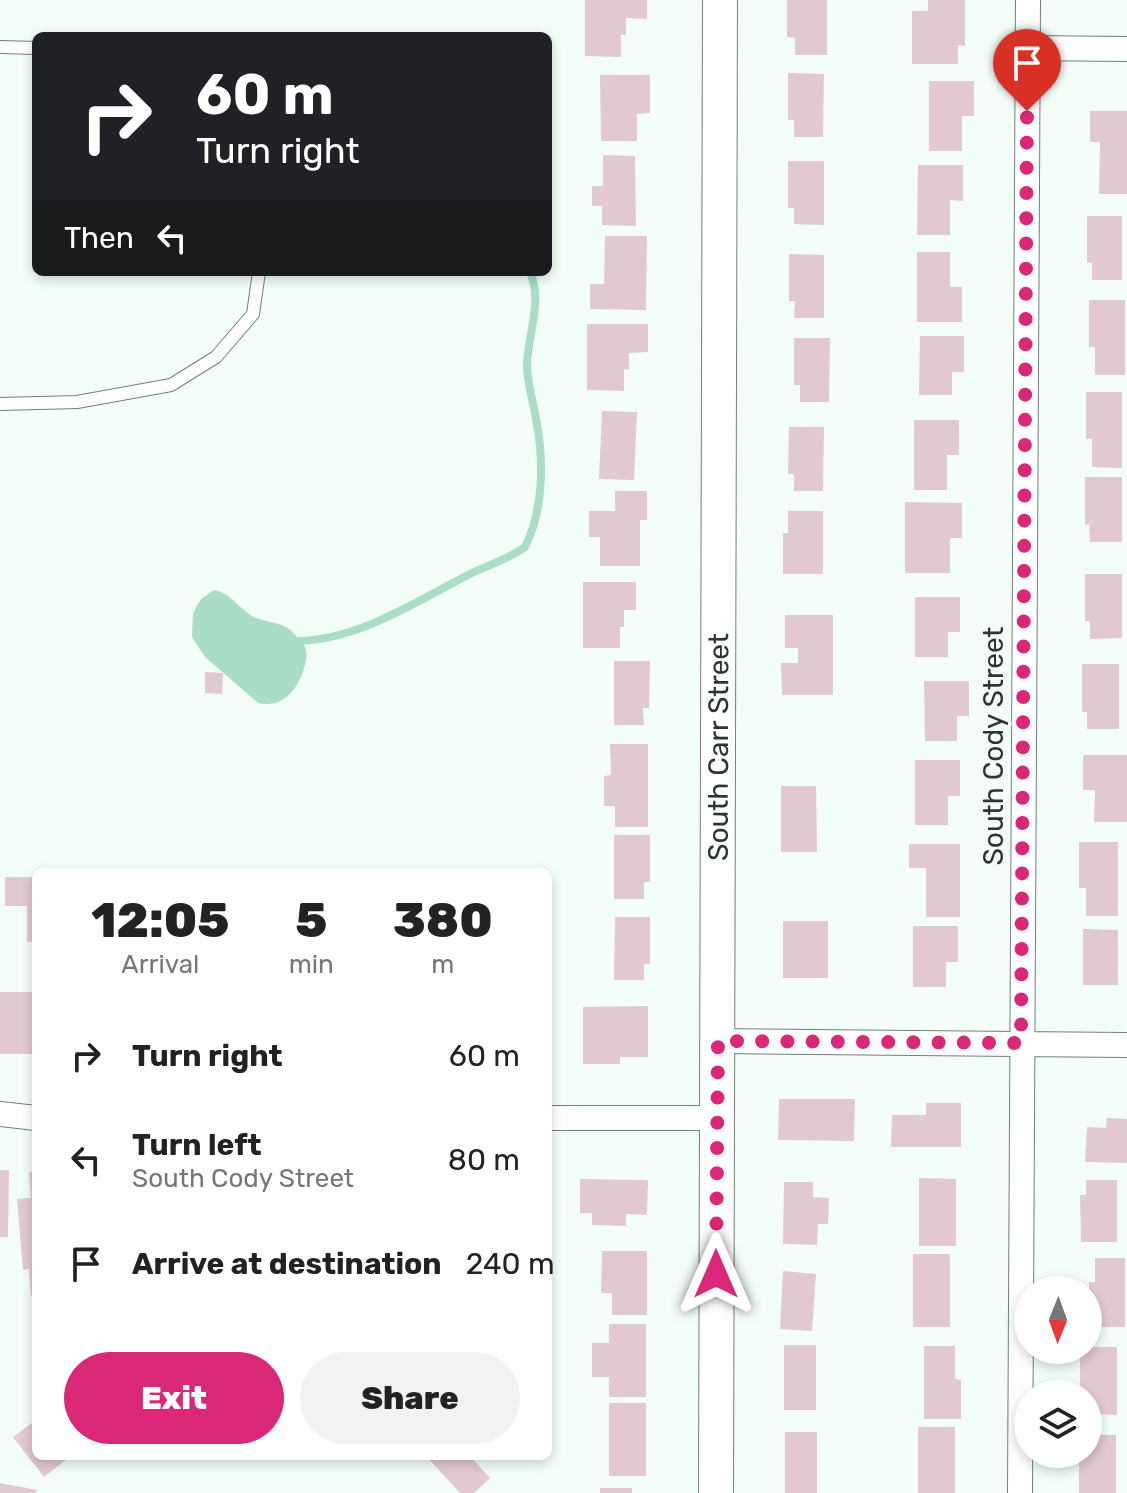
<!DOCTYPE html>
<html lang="en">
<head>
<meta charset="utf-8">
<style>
	:root { --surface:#fff; --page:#f2f2f2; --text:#222; --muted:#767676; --accent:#db2777 }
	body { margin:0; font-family:Rubik,sans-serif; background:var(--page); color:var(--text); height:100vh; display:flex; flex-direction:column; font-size:30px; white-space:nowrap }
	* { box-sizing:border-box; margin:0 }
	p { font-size:26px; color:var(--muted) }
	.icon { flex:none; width:44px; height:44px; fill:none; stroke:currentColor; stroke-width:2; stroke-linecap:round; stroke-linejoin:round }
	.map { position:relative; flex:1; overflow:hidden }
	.panel { position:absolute; left:32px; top:868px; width:520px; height:592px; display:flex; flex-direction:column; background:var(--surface); border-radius:12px; box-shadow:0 4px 12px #0003 }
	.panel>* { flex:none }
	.hud { position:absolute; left:32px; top:32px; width:520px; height:244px; border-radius:12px; box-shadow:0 4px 12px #0003; background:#202124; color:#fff; overflow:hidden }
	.needle { width:52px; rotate:181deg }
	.controls { position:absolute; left:1014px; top:1276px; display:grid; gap:16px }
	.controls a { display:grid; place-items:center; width:88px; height:88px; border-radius:50%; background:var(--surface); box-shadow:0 4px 12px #0003; font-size:40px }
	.pin { position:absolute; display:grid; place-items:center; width:68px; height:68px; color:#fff; margin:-82px -34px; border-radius:50% 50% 50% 0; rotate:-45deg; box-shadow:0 0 8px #0007 }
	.pin .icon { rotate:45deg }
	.me { position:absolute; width:88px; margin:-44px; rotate:0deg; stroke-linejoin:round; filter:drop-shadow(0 0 6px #0008) }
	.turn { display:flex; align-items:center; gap:28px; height:168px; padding:0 32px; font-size:36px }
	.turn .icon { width:104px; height:104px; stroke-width:2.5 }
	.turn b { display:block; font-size:56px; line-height:68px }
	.then { display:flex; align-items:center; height:76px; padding:0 32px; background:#0003; gap:16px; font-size:30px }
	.eta { display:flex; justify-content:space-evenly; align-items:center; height:136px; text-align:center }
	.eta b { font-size:48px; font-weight:800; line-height:56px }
	.action { display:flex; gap:16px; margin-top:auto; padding:16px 32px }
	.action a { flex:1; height:92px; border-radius:48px; background:var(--accent); color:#fff; font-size:32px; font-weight:800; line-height:92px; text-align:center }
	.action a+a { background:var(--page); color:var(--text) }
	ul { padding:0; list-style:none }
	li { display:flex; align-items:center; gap:24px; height:104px; padding:0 32px }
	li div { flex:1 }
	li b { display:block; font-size:30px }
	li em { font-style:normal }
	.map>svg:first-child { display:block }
	.water { fill:#a9ddc7 }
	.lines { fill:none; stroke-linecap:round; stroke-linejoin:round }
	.stream { stroke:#a9ddc7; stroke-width:8 }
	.building { fill:#e2c8d1 }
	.lane-casing { stroke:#6b8378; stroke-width:14 }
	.street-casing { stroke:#6b8378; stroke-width:26 }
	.secondary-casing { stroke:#6b8378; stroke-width:36 }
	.lane { stroke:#fff; stroke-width:12 }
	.street { stroke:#fff; stroke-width:24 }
	.secondary { stroke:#fff; stroke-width:34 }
	.route { stroke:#db2777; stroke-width:14; stroke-dasharray:0 25.2 }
	.labels { text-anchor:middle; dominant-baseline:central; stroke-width:7; stroke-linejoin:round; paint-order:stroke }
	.street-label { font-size:28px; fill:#2c3631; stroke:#f4fef9 }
</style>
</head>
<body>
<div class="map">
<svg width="1127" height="1493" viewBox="0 0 1127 1493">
	<rect width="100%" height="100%" fill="#f4fef9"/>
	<path class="water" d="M214,590C228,592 238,606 249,614C262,624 283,620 293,633C297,637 303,643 305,647C308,653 306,659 305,665C299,688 284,709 258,703L205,657L192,637L193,613L201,599Z"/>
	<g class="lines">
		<path class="stream" d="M298,641C359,640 417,601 470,574C488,565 509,559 525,547C544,509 544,459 536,419C533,400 527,383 527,364C528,334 543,301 530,272"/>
	</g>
	<path class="building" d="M585,0H647V19L626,18V35H621V57L585,56Z
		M787,0H827V55H795V38L787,37Z
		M928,0H965V46L958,45V64H912V11H928Z
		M788,73L824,74L823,137H794V120H788Z
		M600,75H650V113L637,114V141H601Z
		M929,81H974V116H962V151H929Z
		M1090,111H1127V194H1099L1100,142H1090Z
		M603,155L635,156L636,226L602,225V206H592V186H603Z
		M788,161H824V225L794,224V208H788Z
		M918,165H963V201L950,200V235H917Z
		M1087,216H1122V280H1092V263H1087Z
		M605,236H647L646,310L590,309V284H604Z
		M917,252H950V287H962V322H917Z
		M789,254L824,255V318H794L795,301H789Z
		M1089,300H1125V375H1095V347H1089Z
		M587,324H648V352L629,353V370L624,369V391L587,390Z
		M920,336H964V372H952V395H919Z
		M794,338H830L829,402H800V385H794Z
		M1086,392H1122V468L1092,467V439H1086Z
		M602,411L637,412L634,480L599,479Z
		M914,420H959V455H947V490H914Z
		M789,427H824L823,491H794V474H788Z
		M1085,477H1122V542H1090L1089,524L1085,525Z
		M615,491H647V520H640V566H600V537H589V511H615Z
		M905,502L962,503V538H950V573H905Z
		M788,511H823V574H783V533H788Z
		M1085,574H1122V638L1090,639V621H1085Z
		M583,582H636V610H624V627H620V648H583Z
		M915,597H960V632H948V657H915Z
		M785,615H833V695H782L781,663H798V648H785Z
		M614,661H650L649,708H643L644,725H614Z
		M1082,664H1119V729H1087V712H1082Z
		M205,672L223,673L222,694L205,693Z
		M924,681H969V716H957V741H925Z
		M610,744H648V827H615V806H604V776L611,775Z
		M1083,755H1127V822H1094L1095,790H1083Z
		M915,760H960V796H948V825H915Z
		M781,786H816L817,852H781Z
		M614,835H650V882H644V899H614Z
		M1079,842H1118V916H1086V888H1079Z
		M909,844H960V917H926V868H909Z
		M5,877H36V942H27V906H5Z
		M615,917H650V964H644V980H614Z
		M783,921H828V978H783Z
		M913,926H958V962H946V987H913Z
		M1083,929L1118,930V985H1083Z
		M0,992H36V1054H0Z
		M648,1006V1057H620V1064H583V1007Z
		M779,1099H855L854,1141L778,1140Z
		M926,1103H961V1147H891L892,1115H926Z
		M1107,1118L1127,1119V1163L1085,1162L1087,1127L1106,1128Z
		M0,1170H9L8,1237H0Z
		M29,1172H36V1295L31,1296L29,1269L23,1270L17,1199L31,1198Z
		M919,1178L956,1179V1246H919Z
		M580,1179L648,1180L647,1215L626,1214V1226L592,1225V1213H580Z
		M1086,1180H1117V1242H1081L1080,1195H1086Z
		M784,1182H813V1197L829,1198L828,1224H818L817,1245L783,1244Z
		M602,1251H647V1315H612V1293H601Z
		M913,1254H950V1327H913Z
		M1095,1258H1125V1327H1089V1282H1095Z
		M783,1271L816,1274L812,1331L780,1329Z
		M609,1324H646V1397H609V1377H592V1343H609Z
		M784,1345H816V1410H784Z
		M924,1346H955V1379L961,1380V1419H924Z
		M1088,1347H1117V1415L1088,1414V1394H1080V1350H1088Z
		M609,1403H646V1476H609Z
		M36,1420V1456H71L44,1477L13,1437Z
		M918,1427H955V1493H918Z
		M785,1432H817V1493H785Z
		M1088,1435H1116V1493H1079V1454H1088Z
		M426,1456H470L490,1478L474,1493H460Z
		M0,1483L37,1490L36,1493H0Z
		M600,1488H632V1493H600Z"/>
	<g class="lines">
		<g class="lane-casing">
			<path id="lane" d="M0,47L36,48
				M0,404L77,402L171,385L216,357L253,314L259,272"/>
		</g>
		<g class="street-casing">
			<path id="street" d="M1027,48L1127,49
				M718,1041L1127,1045
				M0,1114L36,1118
				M548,1118H717
				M1020,1493L1028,0"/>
		</g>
		<g class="secondary-casing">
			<g id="secondary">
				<path id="s1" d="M716,1493L720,0"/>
			</g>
		</g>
		<use href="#lane" class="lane"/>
		<use href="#street" class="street"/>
		<use href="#secondary" class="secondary"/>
	</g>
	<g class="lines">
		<path class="route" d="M716,1274L718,1041L1021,1043L1027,111"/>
	</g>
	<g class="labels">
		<g class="street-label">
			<text transform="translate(993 746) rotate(-90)">South Cody Street</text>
			<text stroke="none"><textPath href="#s1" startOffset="746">South Carr Street</textPath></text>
		</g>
	</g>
</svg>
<div class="controls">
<a><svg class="needle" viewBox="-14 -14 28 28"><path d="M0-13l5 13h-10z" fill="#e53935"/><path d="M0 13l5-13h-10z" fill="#767676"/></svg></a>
<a><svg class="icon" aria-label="layers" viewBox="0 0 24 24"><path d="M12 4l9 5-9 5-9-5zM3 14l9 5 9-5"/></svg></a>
</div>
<div class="pin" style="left:1027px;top:111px;background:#d93025"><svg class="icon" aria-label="arrive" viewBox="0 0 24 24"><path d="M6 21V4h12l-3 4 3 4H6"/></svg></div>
<svg class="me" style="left:716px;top:1274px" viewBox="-20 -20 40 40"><path d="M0-17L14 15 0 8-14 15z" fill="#db2777" stroke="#fff" stroke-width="4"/></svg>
<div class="hud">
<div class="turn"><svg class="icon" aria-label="right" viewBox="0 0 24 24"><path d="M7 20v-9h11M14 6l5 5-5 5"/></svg><div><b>60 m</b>Turn right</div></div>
<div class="then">Then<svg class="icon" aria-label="left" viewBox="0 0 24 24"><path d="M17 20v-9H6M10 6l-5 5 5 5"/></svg></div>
</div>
<section class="panel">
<div class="eta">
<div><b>12:05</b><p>Arrival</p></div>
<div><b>5</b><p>min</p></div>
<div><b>380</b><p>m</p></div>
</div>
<ul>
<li><svg class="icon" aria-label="right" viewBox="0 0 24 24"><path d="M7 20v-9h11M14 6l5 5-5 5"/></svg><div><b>Turn right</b></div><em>60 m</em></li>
<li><svg class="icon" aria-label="left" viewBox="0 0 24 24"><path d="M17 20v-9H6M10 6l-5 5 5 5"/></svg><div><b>Turn left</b><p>South Cody Street</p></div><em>80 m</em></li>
<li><svg class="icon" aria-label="arrive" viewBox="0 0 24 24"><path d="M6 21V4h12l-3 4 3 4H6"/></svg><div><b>Arrive at destination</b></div><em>240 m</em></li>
</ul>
<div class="action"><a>Exit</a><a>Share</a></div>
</section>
</div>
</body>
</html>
